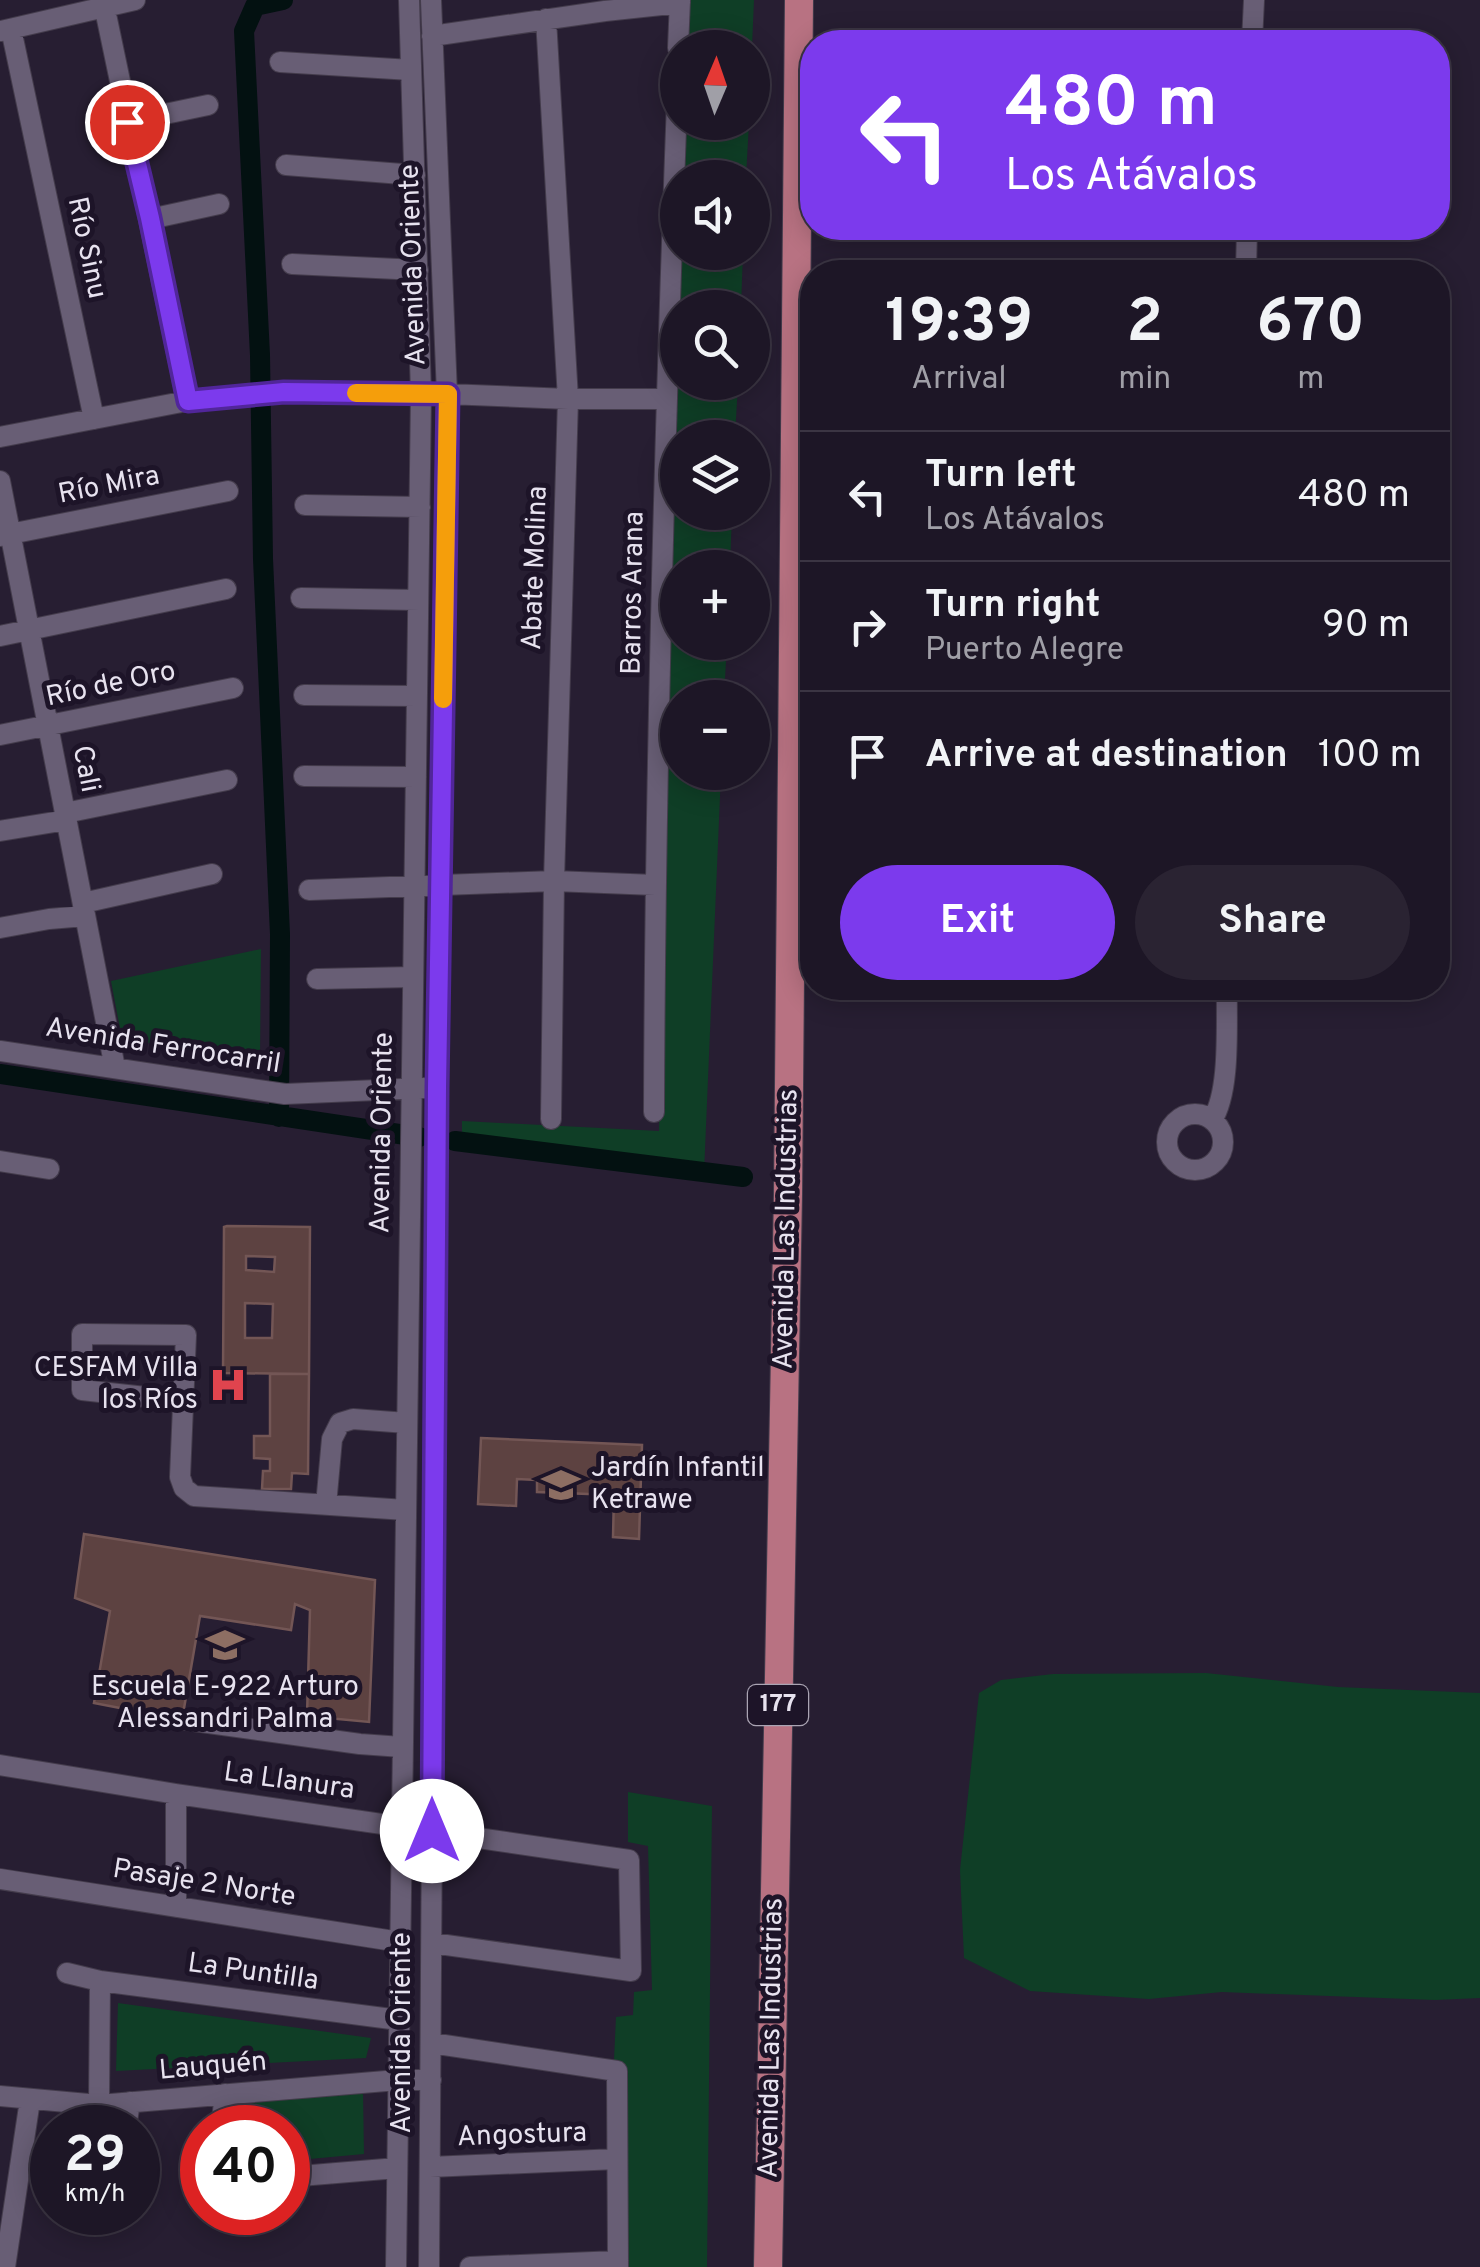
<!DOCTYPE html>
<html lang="en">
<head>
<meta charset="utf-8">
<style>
	:root { --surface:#1d1626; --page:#2a2332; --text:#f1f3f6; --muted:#a09fa7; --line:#3b3543; --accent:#7c3aed }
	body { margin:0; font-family:Overpass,sans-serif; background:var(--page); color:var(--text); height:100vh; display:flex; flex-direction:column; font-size:38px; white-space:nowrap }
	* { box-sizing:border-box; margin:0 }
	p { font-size:32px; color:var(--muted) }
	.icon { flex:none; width:55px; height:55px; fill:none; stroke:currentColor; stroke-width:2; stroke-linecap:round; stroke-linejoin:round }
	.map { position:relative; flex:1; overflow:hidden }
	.panel { position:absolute; left:800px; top:260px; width:650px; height:740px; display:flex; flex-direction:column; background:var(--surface); border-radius:40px; box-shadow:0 5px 25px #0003,0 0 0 2px var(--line) }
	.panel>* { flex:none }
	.guide { position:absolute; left:800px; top:30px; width:650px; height:210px; border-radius:40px; box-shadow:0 5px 25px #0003,0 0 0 2px var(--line); background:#7c3aed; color:#fff; overflow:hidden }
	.needle { width:65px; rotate:2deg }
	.buttons { position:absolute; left:660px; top:30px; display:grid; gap:20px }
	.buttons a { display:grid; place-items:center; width:110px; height:110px; border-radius:50%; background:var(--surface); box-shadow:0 5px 25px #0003,0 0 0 2px var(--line); font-size:50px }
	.speed { position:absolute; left:30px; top:2105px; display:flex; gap:20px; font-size:50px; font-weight:700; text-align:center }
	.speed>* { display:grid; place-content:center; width:130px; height:130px; border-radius:50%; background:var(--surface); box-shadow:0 5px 25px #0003,0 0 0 2px var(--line); line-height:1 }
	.speed small { font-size:25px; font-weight:400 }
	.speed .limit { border:15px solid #d22; background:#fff; color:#111 }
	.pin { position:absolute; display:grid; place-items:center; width:85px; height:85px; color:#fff; margin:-42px; border:5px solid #fff; border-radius:50%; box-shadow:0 2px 10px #0007 }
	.me { position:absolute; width:110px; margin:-55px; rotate:0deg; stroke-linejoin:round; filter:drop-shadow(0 0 8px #0008) }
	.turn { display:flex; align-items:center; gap:35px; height:210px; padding:0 40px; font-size:45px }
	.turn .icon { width:130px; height:130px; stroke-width:2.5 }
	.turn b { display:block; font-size:70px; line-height:85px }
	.eta { display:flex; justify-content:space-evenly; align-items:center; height:170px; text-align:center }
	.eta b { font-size:60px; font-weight:700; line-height:70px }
	.cta { display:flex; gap:20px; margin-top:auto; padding:20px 40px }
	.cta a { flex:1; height:115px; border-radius:60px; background:var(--accent); color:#fff; font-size:40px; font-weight:700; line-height:115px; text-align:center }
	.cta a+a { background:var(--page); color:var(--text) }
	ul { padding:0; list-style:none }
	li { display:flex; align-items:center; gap:30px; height:130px; padding:0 40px; border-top:2px solid var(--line) }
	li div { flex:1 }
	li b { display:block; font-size:38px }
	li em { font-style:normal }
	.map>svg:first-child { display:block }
	.green { fill:#0f3e26 }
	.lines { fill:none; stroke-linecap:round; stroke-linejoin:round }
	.canal { stroke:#031111; stroke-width:20 }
	.building { fill:#5d4241; stroke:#735655; stroke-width:2.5; fill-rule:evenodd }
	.minor-casing { stroke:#443c4c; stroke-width:22 }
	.major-casing { stroke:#443c4c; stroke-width:30 }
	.minor { stroke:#685e75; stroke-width:20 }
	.major { stroke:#b87282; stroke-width:28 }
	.route-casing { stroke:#51269a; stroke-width:25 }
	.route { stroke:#7c3aed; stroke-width:18 }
	.slow { stroke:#f59e0b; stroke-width:18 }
	.labels { text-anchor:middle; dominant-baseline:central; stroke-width:10; stroke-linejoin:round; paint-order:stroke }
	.shield { fill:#1d1428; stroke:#aaa4b3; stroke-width:2.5 }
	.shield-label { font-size:25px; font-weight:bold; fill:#e7e2ef }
	.street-label { font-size:28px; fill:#e7e2ef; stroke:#1d1428 }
	.poi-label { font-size:28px; fill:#e7e2ef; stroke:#1d1428; text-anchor:end }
</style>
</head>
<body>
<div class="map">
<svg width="1480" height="2267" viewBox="0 0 1480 2267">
	<rect width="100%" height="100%" fill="#271e32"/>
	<path class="green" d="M685,0H754L752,47L684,48Z
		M682,123H749L746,177L681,178Z
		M679,253H743L741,307L678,308Z
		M677,325L678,382L738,383L735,437L678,438V512L732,513L730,567L678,568V642L727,643L724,697L678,698V772L721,773L704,1173L462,1142V1121L659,1131Z
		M261,949L260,1060L122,1039L111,981Z
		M1206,1673L1338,1687L1480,1693V1998L1435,2000L1222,1992L1149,1999L1030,1991L964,1958L960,1870L979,1693L1001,1680L1053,1674Z
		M628,1792L712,1806L707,2267H628L626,2068L614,2060L616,2017L633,2015L634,1992L652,1990L648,1846L628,1842Z
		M118,2003L371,2038L366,2058L116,2071Z
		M363,2091L364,2154L288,2161V2128H238L241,2100Z"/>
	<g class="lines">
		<path class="canal" d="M0,1074L419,1137
			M279,1117L280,934L263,559L260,355L244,31L255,6L283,0
			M455,1141L743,1177"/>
	</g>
	<path class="building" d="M227,1226L310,1227L309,1374L223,1373L224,1227ZM246,1256L275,1257L274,1272L246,1270ZM245,1303L273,1304L272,1338H245Z
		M270,1374H309L308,1474L292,1473L291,1489H262L263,1471H270V1459L254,1458V1436H270Z
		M481,1438L642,1445L639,1539L613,1537L614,1495L537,1492V1480L517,1479L516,1506L478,1504Z
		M84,1534L375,1580L369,1722L307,1716L310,1610L295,1604L291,1630L200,1616L182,1720L94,1703L110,1611L75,1598Z"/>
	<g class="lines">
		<g class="minor-casing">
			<path id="minor" d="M103,0L187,401
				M546,19L568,399L554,881L551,1119
				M11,29L94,419
				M1,31L135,0
				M432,36L605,11L680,3
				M1252,42L1254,0
				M678,48L680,0
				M280,62L411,70
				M127,122L208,105
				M286,165L415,175
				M150,219L219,204
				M292,264L418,270
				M1246,272L1247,228
				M0,437L187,401L284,392L447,394L568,399H666
				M0,481L115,1068
				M305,505L420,507
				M0,536L228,491
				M301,598L418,600
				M0,636L226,589
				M304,695L417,696
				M0,735L233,688
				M304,776L416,777
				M65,813L227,780
				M0,831L67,820
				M309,890L554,881L655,885
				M83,903L212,874
				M0,928L49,919L85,916
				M317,979L413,977
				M0,1051L285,1094L424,1088
				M654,1112C655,766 665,420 678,75
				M1167 1142a28 28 0 1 1 56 0a28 28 0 1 1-56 0Z
				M1212,1120C1231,1091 1226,1023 1227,988
				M0,1161L49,1169
				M182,1401L82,1390V1334L186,1335L180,1477L184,1488L194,1496L406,1510
				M326,1505L332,1439L340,1423L353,1419L407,1423
				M187,1720L360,1744L402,1747
				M0,1765L176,1794L629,1860L631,1971L432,1943
				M176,1794V1907
				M0,1879L400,1942
				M67,1973L100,1981L399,2020
				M431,2043L617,2071L618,2267
				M0,2096L99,2105L398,2080H431
				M99,2105L100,1981
				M126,2128L130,2102
				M221,2128L225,2094
				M430,2167L617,2159
				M288,2177L397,2168
				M5,2267L30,2100
				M396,2267L421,394L409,0
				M429,2267L437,1088L447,394L431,0
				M470,2267L618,2261"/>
		</g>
		<g class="major-casing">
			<path id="major" d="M768,2267L788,1194L799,0"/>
		</g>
		<use href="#minor" class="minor"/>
		<use href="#major" class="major"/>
	</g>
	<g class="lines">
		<g class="route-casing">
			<path id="route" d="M127,122L150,218L188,401L284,392L448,394L437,1088L432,1831"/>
		</g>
		<use href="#route" class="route"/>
		<path class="slow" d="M356,393L448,394L443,699"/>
	</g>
	<defs>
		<g id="hospital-bare" transform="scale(3)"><path d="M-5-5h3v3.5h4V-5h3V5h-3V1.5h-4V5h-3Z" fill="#e0444e" stroke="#1d1428" stroke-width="2.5" paint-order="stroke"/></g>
		<g id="school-bare" transform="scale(3)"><path d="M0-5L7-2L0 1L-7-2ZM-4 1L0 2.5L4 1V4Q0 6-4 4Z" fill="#8d6e63" stroke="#1d1428" stroke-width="2.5" paint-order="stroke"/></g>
	</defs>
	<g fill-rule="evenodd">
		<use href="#hospital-bare" x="228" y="1385"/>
		<use href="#school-bare" x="561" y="1485"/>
		<use href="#school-bare" x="225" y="1645"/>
	</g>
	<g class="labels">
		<rect class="shield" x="748" y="1685" width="60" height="40" rx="8"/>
		<g class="shield-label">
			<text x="778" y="1705">177</text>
		</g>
		<g class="street-label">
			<text transform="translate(86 248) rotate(78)">Río Sinu</text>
			<text transform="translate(414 265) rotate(-92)">Avenida Oriente</text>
			<text transform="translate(109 486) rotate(-11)">Río Mira</text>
			<text transform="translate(536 568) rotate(-88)">Abate Molina</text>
			<text transform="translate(634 593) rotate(-89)">Barros Arana</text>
			<text transform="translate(111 685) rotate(-12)">Río de Oro</text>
			<text transform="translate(85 769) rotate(79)">Cali</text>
			<text transform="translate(163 1047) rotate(9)">Avenida Ferrocarril</text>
			<text transform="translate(383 1133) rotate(-89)">Avenida Oriente</text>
			<text transform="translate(787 1229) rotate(-89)">Avenida Las Industrias</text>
			<text transform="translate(289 1782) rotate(8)">La Llanura</text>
			<text transform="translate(204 1884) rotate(9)">Pasaje 2 Norte</text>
			<text transform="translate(253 1973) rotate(8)">La Puntilla</text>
			<text transform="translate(403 2033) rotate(-90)">Avenida Oriente</text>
			<text transform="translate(772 2038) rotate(-89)">Avenida Las Industrias</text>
			<text transform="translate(213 2067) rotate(-5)">Lauquén</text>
			<text transform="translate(522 2136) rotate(-2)">Angostura</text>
		</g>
		<g class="poi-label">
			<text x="198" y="1369">CESFAM Villa<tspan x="198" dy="32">los Ríos</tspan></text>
			<text x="591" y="1469" text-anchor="start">Jardín Infantil<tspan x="591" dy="32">Ketrawe</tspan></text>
			<text x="225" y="1688" text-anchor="middle">Escuela E-922 Arturo<tspan x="225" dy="32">Alessandri Palma</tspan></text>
		</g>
	</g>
</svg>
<div class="buttons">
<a><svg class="needle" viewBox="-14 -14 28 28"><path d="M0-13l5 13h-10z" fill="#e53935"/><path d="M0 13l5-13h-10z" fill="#a09fa7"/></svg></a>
<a><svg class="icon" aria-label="sound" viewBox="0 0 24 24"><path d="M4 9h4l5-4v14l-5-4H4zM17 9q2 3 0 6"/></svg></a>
<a><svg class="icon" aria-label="search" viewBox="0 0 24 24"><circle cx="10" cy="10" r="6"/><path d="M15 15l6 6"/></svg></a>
<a><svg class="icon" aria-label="layers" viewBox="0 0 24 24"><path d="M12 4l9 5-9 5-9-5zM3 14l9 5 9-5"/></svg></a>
<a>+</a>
<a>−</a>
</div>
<div class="speed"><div>29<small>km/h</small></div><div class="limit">40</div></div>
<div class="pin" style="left:127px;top:122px;background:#d93025"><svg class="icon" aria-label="arrive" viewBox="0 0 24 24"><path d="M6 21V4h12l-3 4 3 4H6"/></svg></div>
<svg class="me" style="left:432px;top:1831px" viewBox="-20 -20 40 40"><circle r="19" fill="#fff"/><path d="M0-13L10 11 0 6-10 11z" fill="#7c3aed"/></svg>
<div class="guide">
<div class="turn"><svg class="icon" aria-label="left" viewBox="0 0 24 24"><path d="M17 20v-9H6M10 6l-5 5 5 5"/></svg><div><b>480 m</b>Los Atávalos</div></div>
</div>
<section class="panel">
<div class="eta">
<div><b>19:39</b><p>Arrival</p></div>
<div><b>2</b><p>min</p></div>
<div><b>670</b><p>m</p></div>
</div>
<ul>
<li><svg class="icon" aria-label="left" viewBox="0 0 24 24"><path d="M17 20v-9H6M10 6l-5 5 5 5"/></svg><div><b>Turn left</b><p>Los Atávalos</p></div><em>480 m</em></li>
<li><svg class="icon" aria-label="right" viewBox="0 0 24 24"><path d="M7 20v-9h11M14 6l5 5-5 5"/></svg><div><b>Turn right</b><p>Puerto Alegre</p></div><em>90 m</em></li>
<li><svg class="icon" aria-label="arrive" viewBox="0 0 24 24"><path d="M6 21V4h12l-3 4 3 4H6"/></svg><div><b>Arrive at destination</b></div><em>100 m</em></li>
</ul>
<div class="cta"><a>Exit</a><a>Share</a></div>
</section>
</div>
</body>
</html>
